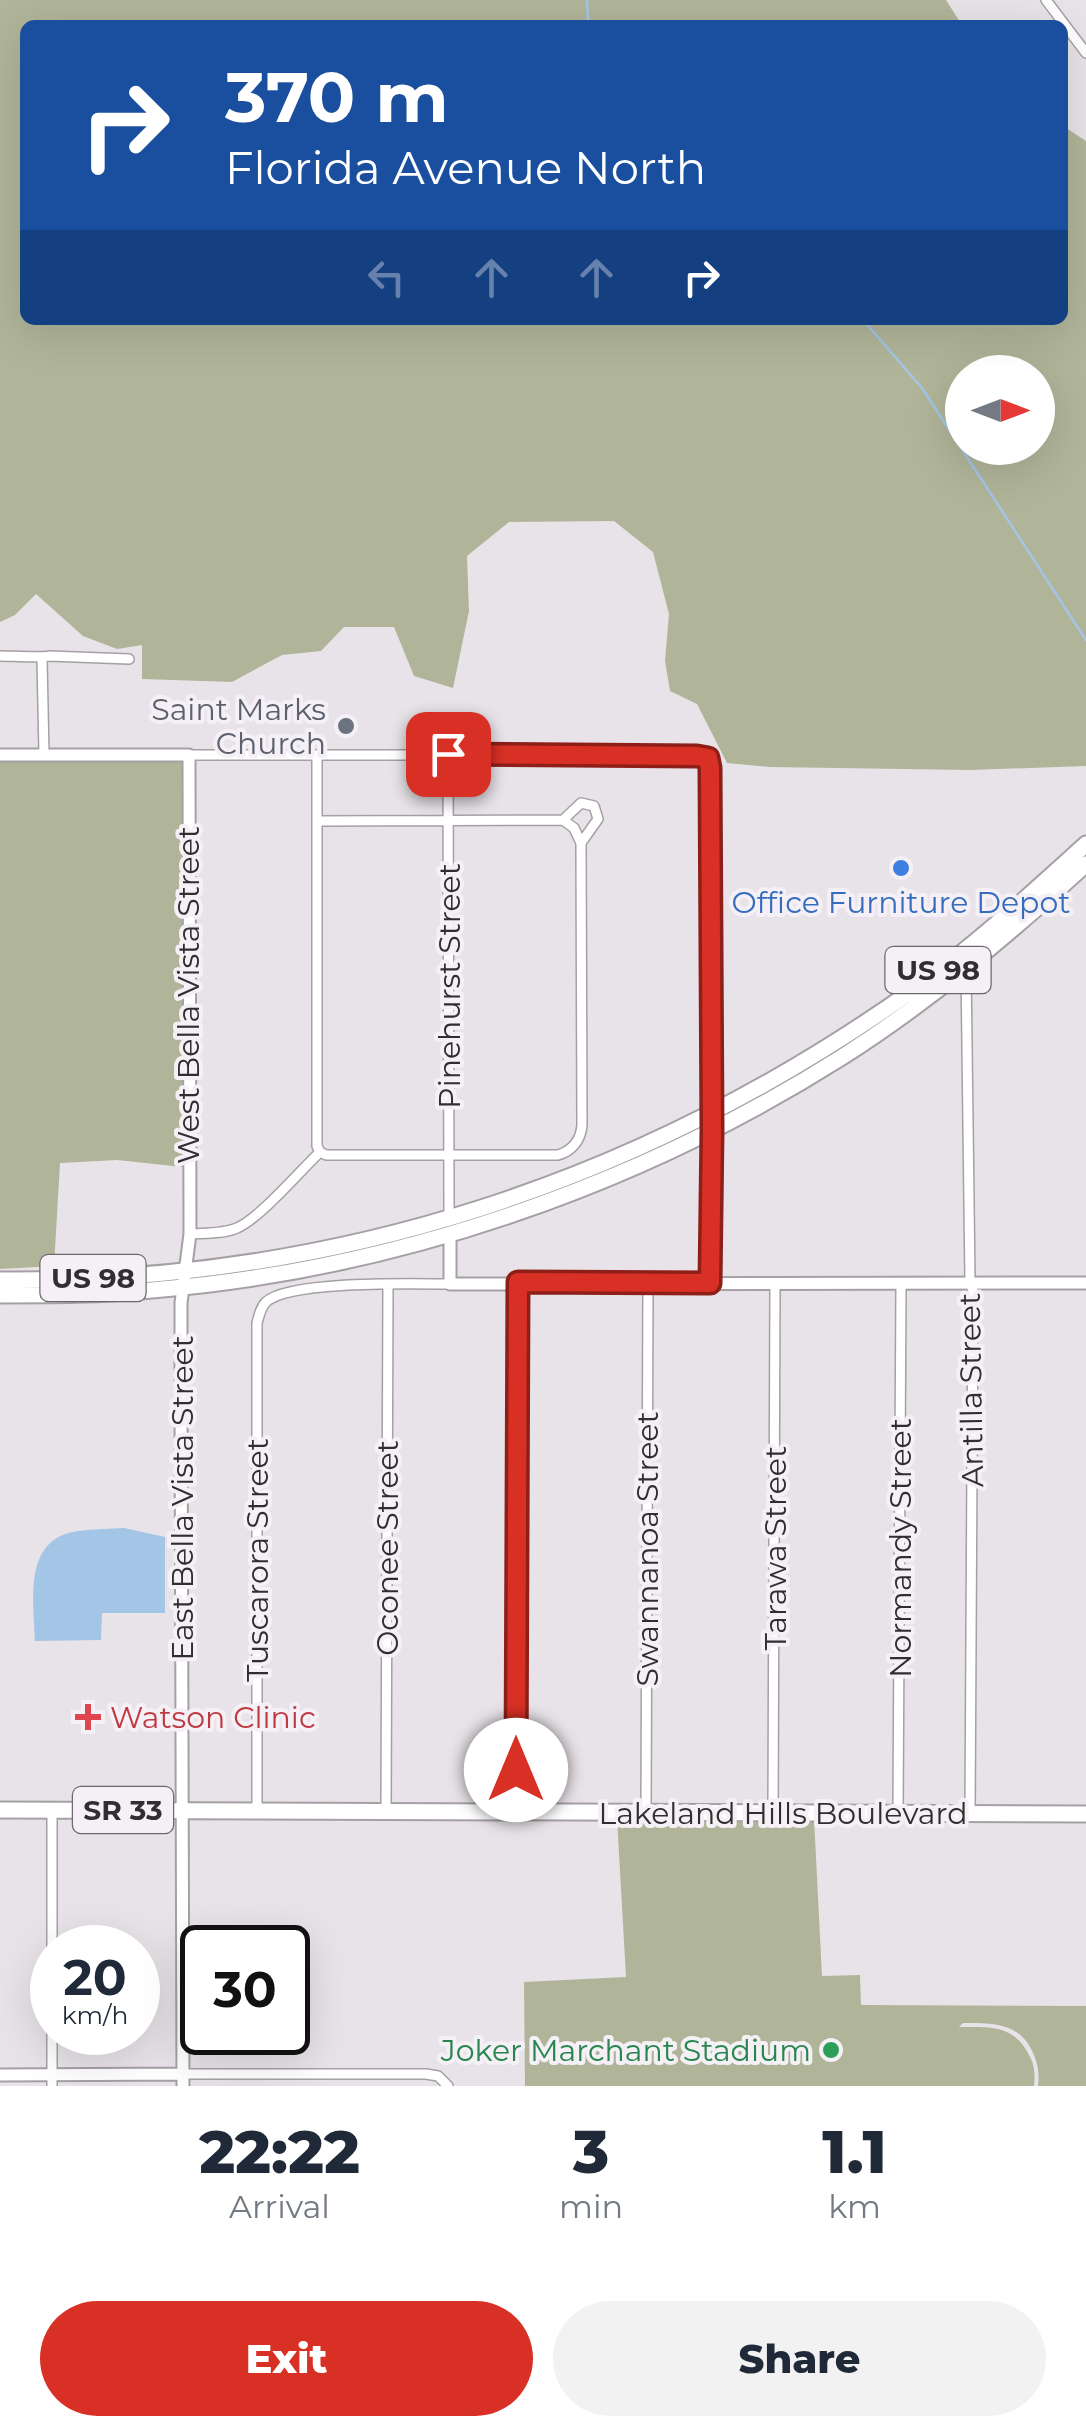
<!DOCTYPE html>
<html lang="en">
<head>
<meta charset="utf-8">
<style>
	:root { --surface:#fff; --page:#f2f2f3; --text:#1f2937; --muted:#747a83; --accent:#d93025 }
	body { margin:0; font-family:Montserrat,sans-serif; background:var(--page); color:var(--text); height:100vh; display:flex; flex-direction:column; font-size:38px; white-space:nowrap }
	* { box-sizing:border-box; margin:0 }
	p { font-size:32px; color:var(--muted) }
	.icon { flex:none; width:55px; height:55px; fill:none; stroke:currentColor; stroke-width:2; stroke-linecap:round; stroke-linejoin:round }
	.map { position:relative; height:2086px; overflow:hidden }
	.drawer { display:flex; flex-direction:column; background:var(--surface); flex:1 }
	.drawer>* { flex:none }
	.hud { position:absolute; left:20px; top:20px; width:1048px; height:305px; border-radius:15px; box-shadow:0 10px 40px #0002; background:#1a4fa0; color:#fff; overflow:hidden }
	.needle { width:65px; rotate:90deg }
	.fabs { position:absolute; left:945px; top:355px; display:grid; gap:20px }
	.fabs a { display:grid; place-items:center; width:110px; height:110px; border-radius:50%; background:var(--surface); box-shadow:0 10px 40px #0002; font-size:50px }
	.speed { position:absolute; left:30px; top:1925px; display:flex; gap:20px; font-size:50px; font-weight:700; text-align:center }
	.speed>* { display:grid; place-content:center; width:130px; height:130px; border-radius:50%; background:var(--surface); box-shadow:0 10px 40px #0002; line-height:1 }
	.speed small { font-size:25px; font-weight:400 }
	.speed .limit { border:5px solid #111; border-radius:15px; background:#fff; color:#111 }
	.pin { position:absolute; display:grid; place-items:center; width:85px; height:85px; color:#fff; margin:-42px; border-radius:20px; box-shadow:0 5px 15px #0006 }
	.me { position:absolute; width:110px; margin:-55px; rotate:0deg; stroke-linejoin:round; filter:drop-shadow(0 0 8px #0008) }
	.turn { display:flex; align-items:center; gap:35px; height:210px; padding:0 40px; font-size:45px }
	.turn .icon { width:130px; height:130px; stroke-width:2.5 }
	.turn b { display:block; font-size:70px; line-height:85px }
	.lanes { display:flex; align-items:center; height:95px; padding:0 40px; background:#0003; justify-content:center; gap:50px; direction:ltr }
	.lanes .off { opacity:.35 }
	.eta { display:flex; justify-content:space-evenly; align-items:center; height:170px; text-align:center }
	.eta b { font-size:60px; font-weight:800; line-height:70px }
	.primary-button { display:flex; gap:20px; margin-top:auto; padding:20px 40px }
	.primary-button a { flex:1; height:115px; border-radius:60px; background:var(--accent); color:#fff; font-size:40px; font-weight:800; line-height:115px; text-align:center }
	.primary-button a+a { background:var(--page); color:var(--text) }
	.map>svg:first-child { display:block }
	.green { fill:#b0b599; fill-rule:evenodd }
	.water { fill:#a3c5e6 }
	.lines { fill:none; stroke-linecap:round; stroke-linejoin:round }
	.stream { stroke:#a3c5e6; stroke-width:2.5 }
	.minor-casing { stroke:#a5a0a5; stroke-width:12 }
	.tertiary-casing { stroke:#a5a0a5; stroke-width:15 }
	.primary-casing { stroke:#a5a0a5; stroke-width:19 }
	.minor { stroke:#fff; stroke-width:9 }
	.tertiary { stroke:#fff; stroke-width:11 }
	.primary { stroke:#fff; stroke-width:15 }
	.route-casing { stroke:#8d1f18; stroke-width:25 }
	.route { stroke:#d93025; stroke-width:18 }
	.worship-dot { fill:#6b7280; stroke:#f5f0f5; stroke-width:4 }
	.shop-dot { fill:#3f7fe0; stroke:#f5f0f5; stroke-width:4 }
	.health-dot { fill:#e0444e; stroke:#f5f0f5; stroke-width:4 }
	.leisure-dot { fill:#2e9e5b; stroke:#f5f0f5; stroke-width:4 }
	.labels { text-anchor:middle; dominant-baseline:central; stroke-width:8; stroke-linejoin:round; paint-order:stroke }
	.shield { fill:#f5f0f5; stroke:#6b686b; stroke-width:2.5 }
	.shield-label { font-size:28px; font-weight:bold; fill:#302e30 }
	.worship-label { font-size:30px; fill:#5b616d; stroke:#f5f0f5; text-anchor:end }
	.shop-label { font-size:30px; fill:#366cbe; stroke:#f5f0f5 }
	.street-label { font-size:30px; fill:#302e30; stroke:#f5f0f5 }
	.health-label { font-size:30px; fill:#be3a42; stroke:#f5f0f5; text-anchor:start }
	.leisure-label { font-size:30px; fill:#27864d; stroke:#f5f0f5; text-anchor:end }
</style>
</head>
<body>
<div class="map">
<svg width="1086" height="2086" viewBox="0 0 1086 2086">
	<rect width="100%" height="100%" fill="#e8e3e8"/>
	<path class="green" d="M0,0H946L962,25H25V320H1062L1063,126L1086,141V766L970,770L770,767L727,763L697,704L670,691L665,661L669,614L653,552L614,521L509,522L467,556L469,611L453,688L414,676L394,627H344L321,651L282,655L232,682L142,679V645L117,649L83,636L36,594L15,615L0,622ZM1038,372V448H962V372Z
		M0,760H184L183,1167L117,1160L60,1163L54,1266L0,1269Z
		M617,1818H814L822,1976L860,1975L861,2005L1086,2006V2086H1038C1040,2071 1037,2060 1030,2047C1016,2022 989,2023 963,2023L959,2027C990,2027 1013,2024 1029,2055C1035,2065 1035,2075 1034,2086H525L524,1982L626,1977Z"/>
	<path class="water" d="M124,1528L165,1537V1613H102L101,1640L35,1641C34,1600 22,1539 78,1531C93,1529 109,1529 124,1528Z"/>
	<g class="lines">
		<path class="stream" d="M587,0L588,25
			M863,320L922,388L1086,640"/>
		<g class="minor-casing">
			<path id="minor" d="M1046,0L1086,53
				M0,656C11,656 42,658 49,656L129,659
				M42,659L44,755
				M448,754L449,1217
				M189,755H697L708,758L710,768L712,1111
				M317,755V1146L320,1152
				M563,820L581,803L594,806L598,819L581,843
				M317,821L563,820L574,828L581,843L582,1125C581,1140 572,1151 558,1155H326L320,1152
				M966,967L970,1282L973,1291L970,1814
				M190,1234C205,1233 223,1234 237,1228C260,1218 300,1171 320,1152
				M710,1283L712,1126
				M257,1811V1323C259,1315 261,1307 266,1302C289,1280 416,1284 450,1284
				M386,1812L388,1284
				M516,1812L518,1282
				M898,1813L901,1283
				M646,1814L648,1283
				M773,1814L775,1283
				M183,2074H426L438,2076L448,2086
				M52,2086V1810"/>
		</g>
		<g class="tertiary-casing">
			<path id="tertiary" d="M0,755H189L190,1234L181,1303V1390L183,2086
				M450,1234V1284L1086,1283
				M0,2075L183,2074"/>
		</g>
		<g class="primary-casing">
			<path id="primary" d="M0,1280C334,1283 641,1183 913,990C974,946 1030,895 1086,844
				M0,1295C51,1295 101,1295 152,1290C395,1270 636,1187 842,1057C930,1001 1009,934 1086,864
				M0,1810L1086,1814"/>
		</g>
		<use href="#minor" class="minor"/>
		<use href="#tertiary" class="tertiary"/>
		<use href="#primary" class="primary"/>
	</g>
	<g class="lines">
		<g class="route-casing">
			<path id="route" d="M448,754L697,756L708,758L710,768L712,1130L710,1283L518,1282L516,1770"/>
		</g>
		<use href="#route" class="route"/>
	</g>
	<circle class="worship-dot" cx="346" cy="726" r="10"/>
	<circle class="shop-dot" cx="901" cy="868" r="10"/>
	<path class="health-dot" d="M83 1702h10v10h10v10h-10v10h-10v-10h-10v-10h10z"/>
	<circle class="leisure-dot" cx="831" cy="2050" r="10"/>
	<g class="labels">
		<g class="shield">
			<rect x="885.5" y="947" width="105" height="46" rx="8"/>
			<rect x="40.5" y="1255" width="105" height="46" rx="8"/>
			<rect x="73" y="1787" width="100" height="46" rx="8"/>
		</g>
		<g class="shield-label">
			<text x="938" y="970">US 98</text>
			<text x="93" y="1278">US 98</text>
			<text x="123" y="1810">SR 33</text>
		</g>
		<g class="worship-label">
			<text x="326" y="709">Saint Marks<tspan x="326" dy="34">Church</tspan></text>
		</g>
		<g class="shop-label">
			<text x="901" y="902">Office Furniture Depot</text>
		</g>
		<g class="street-label">
			<text transform="translate(449 986) rotate(-90)">Pinehurst Street</text>
			<text transform="translate(188 995) rotate(-90)">West Bella Vista Street</text>
			<text transform="translate(971 1390) rotate(-91)">Antilla Street</text>
			<text transform="translate(182 1498) rotate(-90)">East Bella Vista Street</text>
			<text transform="translate(387 1548) rotate(-90)">Oconee Street</text>
			<text transform="translate(775 1548) rotate(-90)">Tarawa Street</text>
			<text transform="translate(900 1548) rotate(-90)">Normandy Street</text>
			<text transform="translate(647 1549) rotate(-90)">Swannanoa Street</text>
			<text transform="translate(257 1560) rotate(-90)">Tuscarora Street</text>
			<text x="783" y="1813">Lakeland Hills Boulevard</text>
		</g>
		<g class="health-label">
			<text x="110" y="1717">Watson Clinic</text>
		</g>
		<g class="leisure-label">
			<text x="811" y="2050">Joker Marchant Stadium</text>
		</g>
	</g>
</svg>
<div class="fabs">
<a><svg class="needle" viewBox="-14 -14 28 28"><path d="M0-13l5 13h-10z" fill="#e53935"/><path d="M0 13l5-13h-10z" fill="#747a83"/></svg></a>
</div>
<div class="speed"><div>20<small>km/h</small></div><div class="limit">30</div></div>
<div class="pin" style="left:448px;top:754px;background:#d93025"><svg class="icon" aria-label="arrive" viewBox="0 0 24 24"><path d="M6 21V4h12l-3 4 3 4H6"/></svg></div>
<svg class="me" style="left:516px;top:1770px" viewBox="-20 -20 40 40"><circle r="19" fill="#fff"/><path d="M0-13L10 11 0 6-10 11z" fill="#d93025"/></svg>
<div class="hud">
<div class="turn"><svg class="icon" aria-label="right" viewBox="0 0 24 24"><path d="M7 20v-9h11M14 6l5 5-5 5"/></svg><div><b>370 m</b>Florida Avenue North</div></div>
<div class="lanes"><svg class="icon off" aria-label="left" viewBox="0 0 24 24"><path d="M17 20v-9H6M10 6l-5 5 5 5"/></svg><svg class="icon off" aria-label="ahead" viewBox="0 0 24 24"><path d="M12 20V5M6 11l6-6 6 6"/></svg><svg class="icon off" aria-label="ahead" viewBox="0 0 24 24"><path d="M12 20V5M6 11l6-6 6 6"/></svg><svg class="icon" aria-label="right" viewBox="0 0 24 24"><path d="M7 20v-9h11M14 6l5 5-5 5"/></svg></div>
</div>
</div>
<section class="drawer">
<div class="eta">
<div><b>22:22</b><p>Arrival</p></div>
<div><b>3</b><p>min</p></div>
<div><b>1.1</b><p>km</p></div>
</div>
<div class="primary-button"><a>Exit</a><a>Share</a></div>
</section>
</body>
</html>
